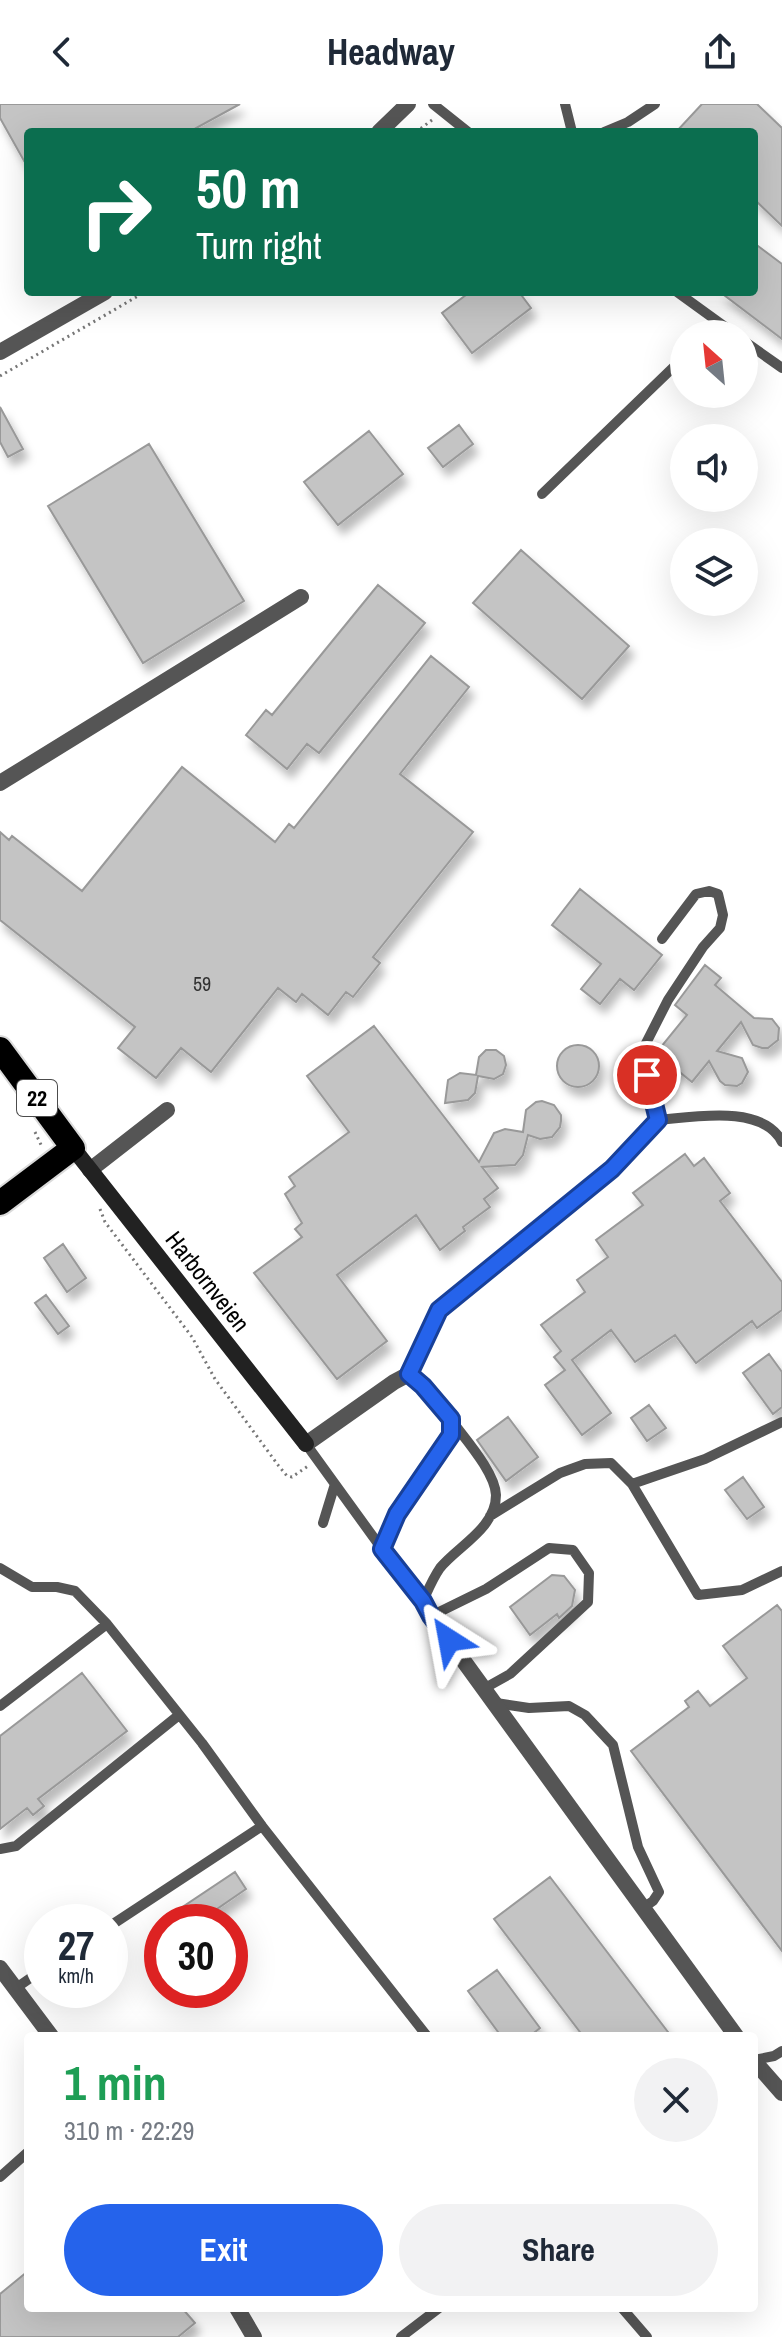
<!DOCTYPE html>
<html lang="en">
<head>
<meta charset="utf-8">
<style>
	:root { --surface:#fff; --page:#f2f2f3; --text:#1f2937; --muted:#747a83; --accent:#2563eb }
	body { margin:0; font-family:"Archivo Narrow",sans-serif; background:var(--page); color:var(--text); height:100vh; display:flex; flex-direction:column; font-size:30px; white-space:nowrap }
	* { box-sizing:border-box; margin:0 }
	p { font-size:26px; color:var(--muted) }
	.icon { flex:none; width:44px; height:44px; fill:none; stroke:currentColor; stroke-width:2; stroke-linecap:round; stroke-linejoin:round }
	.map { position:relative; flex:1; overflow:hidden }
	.side { position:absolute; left:24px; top:1928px; width:734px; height:280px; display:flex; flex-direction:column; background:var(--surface); border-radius:8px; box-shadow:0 8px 32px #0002 }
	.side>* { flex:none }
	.top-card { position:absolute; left:24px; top:24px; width:734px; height:168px; border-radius:8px; box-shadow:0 8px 32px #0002; background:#0b6e4f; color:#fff; overflow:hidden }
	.needle { width:52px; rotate:333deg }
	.tools { position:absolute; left:670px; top:216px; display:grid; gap:16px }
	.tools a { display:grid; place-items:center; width:88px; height:88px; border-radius:50%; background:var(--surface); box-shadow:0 8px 32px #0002; font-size:40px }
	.speed { position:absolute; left:24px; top:1800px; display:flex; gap:16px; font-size:40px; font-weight:700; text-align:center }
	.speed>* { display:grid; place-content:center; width:104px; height:104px; border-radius:50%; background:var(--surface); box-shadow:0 8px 32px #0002; line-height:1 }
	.speed small { font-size:20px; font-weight:400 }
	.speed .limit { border:12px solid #d22; background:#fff; color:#111 }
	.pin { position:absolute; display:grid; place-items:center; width:68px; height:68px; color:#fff; margin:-34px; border:4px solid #fff; border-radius:50%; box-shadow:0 2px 8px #0007 }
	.me { position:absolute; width:88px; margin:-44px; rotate:326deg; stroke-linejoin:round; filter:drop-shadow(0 0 6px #0008) }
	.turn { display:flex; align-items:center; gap:28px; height:168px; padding:0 40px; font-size:36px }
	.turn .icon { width:104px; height:104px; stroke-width:2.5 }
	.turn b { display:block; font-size:56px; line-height:68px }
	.round { display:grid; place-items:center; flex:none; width:84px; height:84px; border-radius:42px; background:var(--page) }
	.summary { display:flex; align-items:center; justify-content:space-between; height:136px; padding:0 40px }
	h1 { font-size:48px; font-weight:800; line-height:60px; color:#1e9e55 }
	.action { display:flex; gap:16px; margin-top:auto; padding:16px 40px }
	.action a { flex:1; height:92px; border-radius:48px; background:var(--accent); color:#fff; font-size:32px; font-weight:800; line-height:92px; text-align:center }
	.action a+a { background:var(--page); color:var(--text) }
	header { display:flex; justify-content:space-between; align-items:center; height:104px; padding:0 40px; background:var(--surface); font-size:36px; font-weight:800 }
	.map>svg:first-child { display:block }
	.building { fill:#c4c4c4; stroke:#999; stroke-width:2; filter:url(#shadow) }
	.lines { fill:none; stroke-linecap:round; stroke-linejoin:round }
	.highway-casing { stroke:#dbdbdb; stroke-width:28 }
	.path { stroke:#777; stroke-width:3; stroke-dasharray:2 4; stroke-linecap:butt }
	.lane { stroke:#555; stroke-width:10 }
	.street { stroke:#555; stroke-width:16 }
	.secondary { stroke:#222; stroke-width:16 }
	.highway { stroke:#000; stroke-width:24 }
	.route-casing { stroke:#184099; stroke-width:20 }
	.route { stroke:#2563eb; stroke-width:14 }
	.labels { text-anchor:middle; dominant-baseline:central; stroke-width:7; stroke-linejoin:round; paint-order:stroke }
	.number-label { font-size:20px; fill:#313131 }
	.shield { fill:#fff; stroke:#4c4c4c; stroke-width:2 }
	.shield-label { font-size:22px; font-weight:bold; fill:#000 }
	.street-label { font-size:24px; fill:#000; stroke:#fff }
</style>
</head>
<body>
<header><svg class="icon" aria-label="back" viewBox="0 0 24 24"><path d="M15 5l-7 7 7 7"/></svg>Headway<svg class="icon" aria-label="share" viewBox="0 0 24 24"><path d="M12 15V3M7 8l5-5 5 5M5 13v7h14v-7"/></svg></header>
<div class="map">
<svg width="782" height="2233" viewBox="0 0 782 2233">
	<defs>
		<filter id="shadow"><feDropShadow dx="5" dy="9" stdDeviation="4" flood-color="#0004"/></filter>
	</defs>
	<rect width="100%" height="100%" fill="#fff"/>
	<path class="building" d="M0,0H240L196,24L199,28H28V64L0,14Z
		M702,0H757L782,24V122L754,95V28H676Z
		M754,139L782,160V235L720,188H754Z
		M470,188H519L531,204L472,249L442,209Z
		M0,303L23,345L8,353L0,338Z
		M459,321L473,340L443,363L428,344Z
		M369,327L403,370L338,421L304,378Z
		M149,340L244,497L143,559L48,402Z
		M521,446L629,542L582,595L473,499Z
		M378,481L425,519L319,649L307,640L287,665L246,631L266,606L272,611Z
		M431,552L469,583L400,670L473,728L373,853L380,859L353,893L346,888L328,911L302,890L296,898L278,884L211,968L181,944L156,974L118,944L135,923L0,816V728L9,736L12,732L82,787L182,663L275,738L289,720L294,724Z
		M580,785L662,851L634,886L620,875L600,900L581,885L601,860L552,821Z
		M705,861L721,874L715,881L754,914L772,915L779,924L778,936L768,944H762L753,941L741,918L717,947L742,954L748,968L742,979L737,982L725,981L720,977L709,957L692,978L656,949L687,911L675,901Z
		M374,922L479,1058L494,1029L505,1025L523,1028L526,1006L536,998L542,997L554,1001L561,1011V1017L560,1023L552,1033L540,1035L528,1031L523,1051L515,1061L482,1063L498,1084L484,1095L490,1103L463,1123L465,1127L440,1146L416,1111L337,1171L387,1237L337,1275L254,1169L302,1133L295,1125L302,1119L285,1090L295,1082L289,1073L349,1028L307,972Z
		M557 962a21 21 0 1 1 42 0a21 21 0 1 1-42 0Z
		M486,946H496L504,952L506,961L503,970L494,975L478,972L475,989L468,996L445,999L448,976L460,969L476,971L479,953Z
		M685,1050L694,1062L704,1054L730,1089L720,1097L782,1178V1206L757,1224L752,1217L696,1259L675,1231L635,1258L611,1226L572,1256L611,1309L582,1331L545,1281L565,1266L554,1253L561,1247L541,1221L585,1188L577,1176L608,1153L596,1136L643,1101L633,1089Z
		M63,1140L86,1174L67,1188L44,1154Z
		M46,1191L69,1222L58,1230L35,1199Z
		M769,1250L782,1268V1303L773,1310L743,1269Z
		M649,1301L666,1324L647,1337L631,1314Z
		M508,1313L538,1353L506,1377L477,1336Z
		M743,1373L764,1403L747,1415L725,1386Z
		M552,1471L564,1472L575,1486L572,1502L559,1514L557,1510L530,1531L510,1503Z
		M777,1501L782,1507V1847L631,1647L689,1603L685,1597L698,1587L710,1602L747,1574L723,1542Z
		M82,1569L127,1627L38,1695L44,1702L33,1711L27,1704L0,1725V1632Z
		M235,1768L246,1785L198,1818H160Z
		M550,1773L671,1932H583L494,1815Z
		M497,1866L540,1924L530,1932H501L468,1887Z
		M28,2167V2204H182L195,2219L178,2233H0V2190Z"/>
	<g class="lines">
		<g class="highway-casing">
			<path id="highway" d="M0,945L73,1044L0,1099"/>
		</g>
		<path class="path" d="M416,28L432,16
			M0,272L145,188
			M35,1028L42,1043
			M100,1105L105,1118L192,1233L215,1275L278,1361L287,1372L292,1373L308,1362"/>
		<path class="lane" d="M433,0L468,28
			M565,0L572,28
			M604,28L628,18L655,0
			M677,188L735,230
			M708,230L719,219
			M744,237L782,264
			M542,390L684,253
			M658,1016C694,1013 763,1000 782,1038
			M409,1270L439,1206L612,1065L658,1016L641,949L668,896L703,843L720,824L723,811L718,790L709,787L696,790L662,835
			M306,1340L382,1445
			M632,1380L705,1355L782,1318
			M490,1412L560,1369L585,1360L611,1359L632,1380L698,1491L742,1486L782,1467
			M323,1419L335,1380
			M0,1464L32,1483H57L75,1487L107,1520L202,1639L262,1722L427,1932
			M423,1497C428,1486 433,1474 440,1464C458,1442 496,1424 496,1391C495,1368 465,1335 452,1317
			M431,1512L486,1485L549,1444L573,1446L589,1469L588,1498L510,1570L485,1584
			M496,1599L529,1604L569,1602L585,1611L613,1641L638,1743L659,1788L653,1797L643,1804
			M0,1602L107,1520
			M0,1745L16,1742L179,1611
			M110,1822L262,1722
			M16,1884L42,1866
			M754,1956L774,1952L782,1947
			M0,2073L28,2048
			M622,2204L647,2233
			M401,2233L439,2204"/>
		<path class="street" d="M379,28L408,0
			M0,248L105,188
			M0,679L301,493
			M90,1066L167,1006
			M306,1340L394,1278L409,1270L423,1282L451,1315V1331L397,1410L382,1445L423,1497L431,1512L736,1932
			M0,1864L51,1932
			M754,1957L782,1989
			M237,2204L254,2233"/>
		<path class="secondary" d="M73,1044L306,1340"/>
		<use href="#highway" class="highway"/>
	</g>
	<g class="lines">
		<g class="route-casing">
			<path id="route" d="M449,1536L431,1512L423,1497L382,1445L397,1410L451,1331V1315L423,1282L409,1270L439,1206L612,1065L658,1016L647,971"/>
		</g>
		<use href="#route" class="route"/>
	</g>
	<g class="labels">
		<g class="number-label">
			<text x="202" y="879">59</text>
		</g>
		<rect class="shield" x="17" y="976" width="40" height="36" rx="6"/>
		<g class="shield-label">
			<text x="37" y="994">22</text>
		</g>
		<g class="street-label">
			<text transform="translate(208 1177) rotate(52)">Harbornveien</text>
		</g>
	</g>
</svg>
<div class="tools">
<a><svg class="needle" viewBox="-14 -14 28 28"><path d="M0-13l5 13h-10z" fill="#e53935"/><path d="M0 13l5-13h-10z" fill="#747a83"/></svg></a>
<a><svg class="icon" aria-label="sound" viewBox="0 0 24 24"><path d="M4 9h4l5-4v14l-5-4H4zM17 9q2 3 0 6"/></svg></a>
<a><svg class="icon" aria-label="layers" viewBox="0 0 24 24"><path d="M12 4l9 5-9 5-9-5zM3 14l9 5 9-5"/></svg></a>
</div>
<div class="speed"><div>27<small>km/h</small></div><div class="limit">30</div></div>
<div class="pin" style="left:647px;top:971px;background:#d93025"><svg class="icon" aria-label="arrive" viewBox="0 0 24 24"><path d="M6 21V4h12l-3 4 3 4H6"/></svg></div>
<svg class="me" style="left:449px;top:1536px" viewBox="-20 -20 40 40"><path d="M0-17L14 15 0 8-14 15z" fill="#2563eb" stroke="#fff" stroke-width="4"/></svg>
<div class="top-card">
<div class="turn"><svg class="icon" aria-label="right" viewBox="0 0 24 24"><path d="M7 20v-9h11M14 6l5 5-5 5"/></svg><div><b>50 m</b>Turn right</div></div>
</div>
<section class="side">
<div class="summary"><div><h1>1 min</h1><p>310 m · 22:29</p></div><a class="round"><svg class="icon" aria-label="close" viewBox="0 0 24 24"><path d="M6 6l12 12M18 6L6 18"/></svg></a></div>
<div class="action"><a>Exit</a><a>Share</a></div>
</section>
</div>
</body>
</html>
